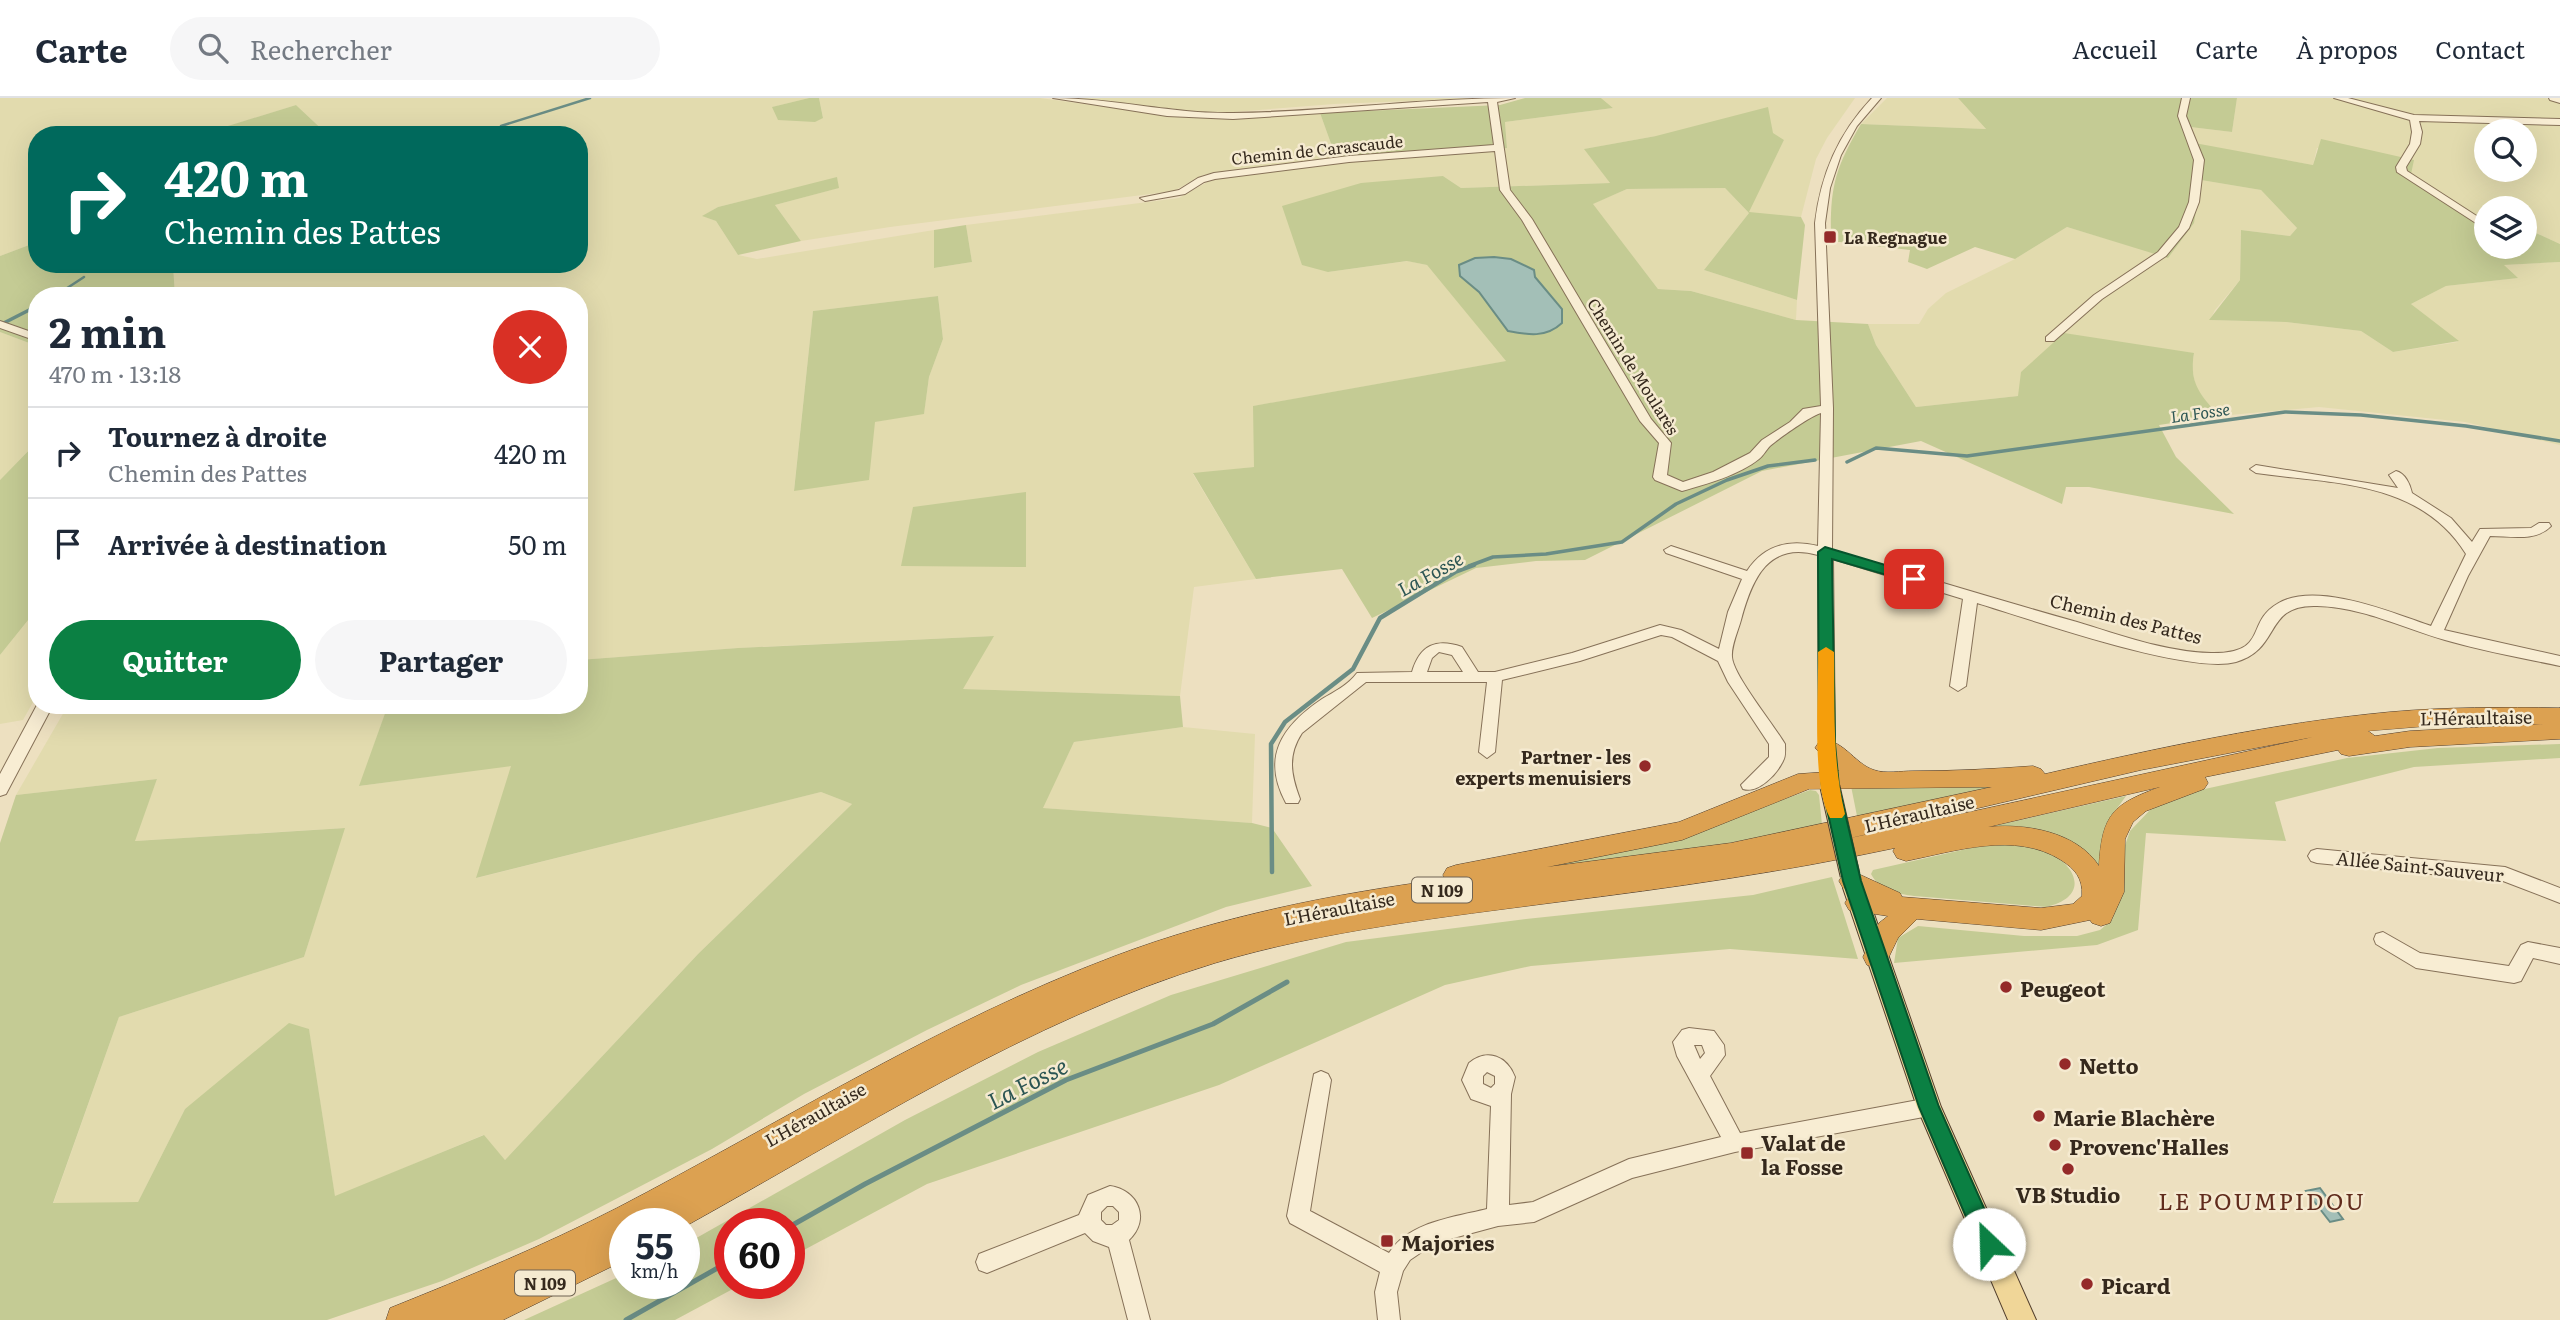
<!DOCTYPE html>
<html lang="fr">
<head>
<meta charset="utf-8">
<style>
	:root { --surface:#fff; --page:#f6f6f7; --text:#1f2937; --muted:#747a83; --line:#e0e1e3; --accent:#0b8043 }
	body { margin:0; font-family:Literata,serif; background:var(--page); color:var(--text); height:100vh; display:flex; flex-direction:column; font-size:26px; white-space:nowrap }
	* { box-sizing:border-box; margin:0 }
	p { font-size:23px; color:var(--muted) }
	.icon { flex:none; width:38px; height:38px; fill:none; stroke:currentColor; stroke-width:2; stroke-linecap:round; stroke-linejoin:round }
	.map { position:relative; flex:1; overflow:hidden }
	.details { position:absolute; left:28px; top:189px; width:560px; height:427px; display:flex; flex-direction:column; background:var(--surface); border-radius:28px; box-shadow:0 7px 28px #0002 }
	.details>* { flex:none }
	.guide { position:absolute; left:28px; top:28px; width:560px; height:147px; border-radius:28px; box-shadow:0 7px 28px #0002; background:#00695c; color:#fff; overflow:hidden }
	.tools { position:absolute; left:2474px; top:21px; display:grid; gap:14px }
	.tools a { display:grid; place-items:center; width:63px; height:63px; border-radius:50%; background:var(--surface); box-shadow:0 7px 28px #0002; font-size:35px }
	.speed { position:absolute; left:609px; top:1110px; display:flex; gap:14px; font-size:35px; font-weight:700; text-align:center }
	.speed>* { display:grid; place-content:center; width:91px; height:91px; border-radius:50%; background:var(--surface); box-shadow:0 7px 28px #0002; line-height:1 }
	.speed small { font-size:18px; font-weight:400 }
	.speed .limit { border:10px solid #d22; background:#fff; color:#111 }
	.pin { position:absolute; display:grid; place-items:center; width:60px; height:60px; color:#fff; margin:-30px; border-radius:14px; box-shadow:0 4px 10px #0006 }
	.me { position:absolute; width:77px; margin:-38px; rotate:336deg; stroke-linejoin:round; filter:drop-shadow(0 0 5px #0008) }
	.turn { display:flex; align-items:center; gap:24px; height:147px; padding:0 21px; font-size:32px }
	.turn .icon { width:91px; height:91px; stroke-width:2.5 }
	.turn b { display:block; font-size:49px; line-height:60px }
	.round { display:grid; place-items:center; flex:none; width:74px; height:74px; border-radius:37px; background:var(--page) }
	.summary { display:flex; align-items:center; justify-content:space-between; height:119px; padding:0 21px }
	h1 { font-size:42px; font-weight:700; line-height:52px }
	.cta { display:flex; gap:14px; margin-top:auto; padding:14px 21px }
	.cta a { flex:1; height:80px; border-radius:42px; background:var(--accent); color:#fff; font-size:28px; font-weight:700; line-height:80px; text-align:center }
	.cta a+a { background:var(--page); color:var(--text) }
	ul { padding:0; list-style:none }
	li { display:flex; align-items:center; gap:21px; height:91px; padding:0 21px; border-top:2px solid var(--line) }
	li div { flex:1 }
	li b { display:block; font-size:26px }
	li em { font-style:normal }
	header { display:flex; align-items:center; gap:42px; box-sizing:border-box; height:98px; padding:0 35px; background:var(--surface); border-bottom:2px solid var(--line) }
	header strong { font-size:33px }
	nav { display:flex; gap:38px; margin-inline-start:auto; font-size:24px }
	.search { width:490px; height:63px; background:var(--page); display:flex; align-items:center; gap:18px; box-sizing:border-box; padding:0 24px; border-radius:38px; color:var(--muted); font-size:26px }
	.map>svg:first-child { display:block }
	.farmland { fill:#e2dbae; fill-rule:evenodd }
	.green { fill:#c4cb94 }
	.water { fill:#a3bfb7; stroke:#6a8d85; stroke-width:2 }
	.lines { fill:none; stroke-linecap:round; stroke-linejoin:round }
	.stream-far3 { stroke:#6a8d85; stroke-width:2.5 }
	.stream-far2 { stroke:#6a8d85; stroke-width:3.5 }
	.stream-far1 { stroke:#6a8d85; stroke-width:4.5 }
	.stream { stroke:#6a8d85; stroke-width:5 }
	.minor-casing { stroke:#867158; stroke-width:2 }
	.major-casing { stroke:#533f2d; stroke-width:2 }
	.highway-casing { stroke:#533f2d; stroke-width:1 }
	.minor { fill:#f8edd3; fill-rule:evenodd }
	.major { fill:#f0d698; fill-rule:evenodd }
	.highway { fill:#dca151; fill-rule:evenodd }
	.major-bridge-casing { stroke:#533f2d; stroke-width:21; stroke-linecap:butt }
	.major-bridge { stroke:#f0d698; stroke-width:19 }
	.route { fill:#0b8043; stroke:#07532c; stroke-width:2 }
	.slow { fill:#f59e0b }
	.poi-dot { fill:#942a29; stroke:#f5ead0; stroke-width:2.5 }
	.labels { text-anchor:middle; dominant-baseline:central; stroke-width:5; stroke-linejoin:round; paint-order:stroke }
	.far-street-label { font-size:16px; fill:#35291d; stroke:#f5ead0 }
	.far-poi-label { font-size:16px; font-weight:bold; fill:#35291d; stroke:#f5ead0; text-anchor:start }
	.far-water-label { font-size:16px; font-style:italic; fill:#2c5553; stroke:#f5ead0 }
	.shield { fill:#f5ead0; stroke:#6f6353; stroke-width:2 }
	.shield-label { font-size:16px; font-weight:bold; fill:#35291d }
	.street-label { font-size:18px; fill:#35291d; stroke:#f5ead0 }
	.poi-label { font-size:18px; font-weight:bold; fill:#35291d; stroke:#f5ead0; text-anchor:end }
	.water-label { font-size:19px; font-style:italic; fill:#2c5553; stroke:#f5ead0 }
	.near-poi-label { font-size:21px; font-weight:bold; fill:#35291d; stroke:#f5ead0; text-anchor:start }
	.near-water-label { font-size:23px; font-style:italic; fill:#2c5553; stroke:#f5ead0 }
	.near-neighbourhood-label { font-size:23px; letter-spacing:2px; fill:#612c1d; stroke:#f5ead0 }
</style>
</head>
<body>
<header>
<strong>Carte</strong>
<div class="search"><svg class="icon" aria-label="search" viewBox="0 0 24 24"><circle cx="10" cy="10" r="6"/><path d="M15 15l6 6"/></svg>Rechercher</div>
<nav><a>Accueil</a><a>Carte</a><a>À propos</a><a>Contact</a></nav>
</header>
<div class="map">
<svg width="2560" height="1222" viewBox="0 0 2560 1222">
	<rect width="100%" height="100%" fill="#ede0c0"/>
	<path class="farmland" d="M0,0H809L773,9L823,20L819,0H1040L1188,20H1244L1320,15L1336,59L1203,77L1174,93L890,129L801,143L775,107L838,90L837,80L718,109L703,118L716,123L738,157L757,161L934,132L935,170L972,164L966,127L1179,100L1209,83L1222,80L1338,65L1507,49L1505,24L1613,10L1601,0H1855L1827,40L1816,61L1801,119L1749,115L1704,172L1797,202L1796,222L1691,193L1658,191L1592,106L1627,91L1725,90L1748,114L1784,42L1656,38L1585,51L1610,85L1461,90L1443,78L1328,174L1408,163L1427,167L1507,263L1254,308V369L1193,376L1256,481L1194,489L1180,598L962,591L993,538L738,550L579,562V198H175L173,166H579V37H328L296,7L216,32L222,37H37V144L0,158ZM938,198L943,241L929,279L924,315L874,324L794,392L813,213Z
		M1078,0H1487L1334,6L1234,14H1176Z
		M1887,0H1958L1986,31L1861,26Z
		M2237,0H2545L2560,3V146L2525,130V110H2487V126L2410,76L2413,62L2317,50L2313,67L2189,45L2182,28L2232,34ZM2487,33H2525V72H2487Z
		M2201,82L2261,92L2297,130L2290,138L2241,132L2240,182L2215,212L2210,222L2286,224L2361,233L2393,254L2458,244L2411,206L2446,188L2517,180L2503,167L2560,164V347L2465,324L2319,309L2219,318L2196,291L2192,269L2194,256L2018,298L1916,309L1876,247L1868,226H1919L1928,211L1946,195L2015,161L2067,129L2168,159Z
		M0,234L37,248V344L0,382Z
		M37,511V597L23,622L0,626V557Z
		M68,607H388L360,688L512,667L477,780L821,694L852,706L698,856L505,1062L483,1037L335,1099L309,932L185,1011L138,1104L53,1106L119,919L304,859L344,730L134,743L157,681L16,697Z
		M1183,629L1255,636L1252,725L1042,710L1074,644Z"/>
	<path class="green" d="M809,0H819L823,20L815,24L778,22L772,9Z
		M1525,0H1601L1613,10L1505,24L1507,50L1338,65L1320,15L1500,7Z
		M1958,0H2237L2232,34L2182,28L2189,44L2313,67L2321,41L2414,62L2411,76L2487,126V149H2525V130L2560,146V164L2504,167L2518,180L2446,188L2411,206L2459,243L2393,254L2361,233L2286,224L2209,222L2240,182L2241,132L2290,138L2297,130L2261,92L2201,82L2194,125L2168,160L2067,129L2015,161L1975,149L1927,171L1908,164L1910,152L1831,143C1830,90 1834,72 1861,26L1986,31Z
		M296,7L328,37H222L215,32Z
		M1768,9L1773,35L1784,42L1749,114L1801,119L1805,127L1797,202L1704,172L1749,115L1725,90L1627,91L1593,106L1658,191L1691,193L1796,222L1868,226L1876,247L1916,309L2018,298L2021,274L2064,235L2194,255C2189,286 2200,296 2219,318L2159,327L2176,359L2234,416L2089,389H2066L2062,406L1921,343L1762,373L1585,462L1536,463L1476,470L1372,520L1342,471L1256,481L1193,375L1254,369L1253,308L1506,263L1427,167L1407,163L1328,174L1302,167L1282,108L1361,85L1443,78L1461,90L1610,85L1584,51L1656,38Z
		M837,79L839,90L775,107L801,143L738,157L716,123L702,118L718,109Z
		M966,127L972,164L934,170V132Z
		M37,144V166H173L175,198H37V248L0,234V158Z
		M938,198L943,241L929,279L924,316L875,324L869,382L794,393L813,213Z
		M37,344V511L0,557V382Z
		M1026,394V469L901,468L913,409Z
		M994,538L963,591L1180,598L1183,629L1074,644L1043,710L1252,725L1272,730L1312,788L1226,809L1021,887L927,932L804,996L712,1051L539,1141L442,1183L327,1222H0V745L16,697L157,681L135,743L345,730L304,859L119,919L53,1105L138,1104L185,1011L289,925L309,931L335,1098L484,1037L505,1062L698,856L852,706L821,694L476,780L511,668L359,688L388,607H579V562L738,550Z
		M2560,646V660L2414,669L2275,704L2286,743L2146,735L2138,832L2097,847L1894,865L1898,840L1918,828L2024,838H2077L2100,832L2112,822L2120,796L2122,756L2130,733L2150,712L2182,696L2347,660L2438,650Z
		M2011,685L1857,718L1851,688Z
		M1810,692L1816,693L1819,697L1822,727L1724,746L1522,773L1687,736Z
		M2126,698L2108,723L2101,752L2098,788L2090,769L2004,729L1994,728Z
		M2002,743C2016,745 2033,746 2046,752C2079,769 2089,799 2046,809L1914,798C1898,796 1879,792 1871,776L1873,772Z
		M1832,779L1858,861L1730,851L1531,868L1445,887L1219,987L927,1086L789,1160V1125H730V1185H744L675,1222H524L625,1176V1185H684V1147L905,1022L1038,954L1171,897L1346,844L1526,821L1753,797Z"/>
	<path class="water" d="M1494,159L1511,161L1534,172L1535,179L1562,211V225C1546,240 1528,237 1508,233L1479,194L1460,178L1459,167L1475,160Z
		M2320,1090L2343,1121L2330,1124L2306,1093Z"/>
	<g class="lines">
		<path class="stream-far3" d="M501,28L590,0
			M55,198L84,179"/>
		<path class="stream-far2" d="M0,227L37,208
			M1847,364L1876,350L1967,358L2285,314L2361,317L2466,328L2560,343
			M1469,468L1493,459L1546,456L1622,444L1676,406L1727,382L1768,368L1815,362"/>
		<path class="stream-far1" d="M1272,774L1271,646L1285,624L1353,571L1380,520L1455,474L1474,467"/>
		<path class="stream" d="M789,1129L865,1086L1066,982L1213,926L1287,884
			M626,1222L730,1163"/>
		<g class="minor-casing">
			<path id="minor" d="M1053,0C1113,0 1172,16 1233,15C1327,14 1421,0 1515,0L1497,4L1510,92L1532,121L1651,321L1671,345L1667,377L1683,384L1713,374L1750,355L1762,342L1790,324L1803,311L1821,308L1815,125C1821,76 1838,36 1872,0H1881L1857,28L1841,57L1830,90L1825,125L1833,310L1832,452C1914,476 1995,501 2077,524C2120,537 2166,554 2211,555C2269,556 2245,525 2277,506C2315,482 2393,515 2431,528L2466,456C2420,382 2333,386 2256,375L2250,371L2256,367L2398,390L2389,377L2396,373C2405,375 2410,386 2412,395L2451,420L2472,444L2480,431L2531,430L2539,425H2549L2551,428C2536,444 2510,438 2490,438L2468,478L2444,532L2560,558V568C2522,560 2483,553 2445,542C2403,530 2362,509 2317,508C2263,506 2282,551 2236,564C2188,577 2030,521 1977,505L1966,588L1958,593L1950,588L1963,501L1833,461L1835,646L1838,682L1836,686H1824L1822,682L1819,646L1818,457C1768,443 1752,481 1741,522C1738,533 1731,548 1732,559C1733,577 1774,627 1785,646C1785,652 1786,658 1783,663C1777,676 1758,696 1743,691L1741,687L1769,659V646L1728,584L1718,563L1672,539L1661,537L1580,563L1502,582L1495,654L1487,660L1479,654L1487,584H1366L1302,635C1287,658 1291,677 1300,701L1298,705H1286C1261,659 1282,628 1322,601C1334,594 1348,587 1357,575L1412,574C1420,547 1436,540 1462,549L1478,574H1495L1572,555L1660,527L1681,532L1719,551L1728,514L1742,481L1666,455L1664,452L1671,448L1747,473C1764,447 1789,441 1818,448L1821,315C1812,317 1778,341 1770,348C1766,352 1764,357 1759,361C1739,377 1707,386 1682,393L1655,382L1653,379L1659,345L1640,323L1522,122L1500,92L1495,53L1349,64L1215,81L1204,84L1185,96L1145,103L1140,100L1179,92L1198,80L1214,75L1349,58L1494,47L1488,4L1233,21L1167,18ZM1439,554L1452,557L1463,574H1427L1432,560Z
				M2182,0H2190L2186,18L2204,62L2199,104L2189,130L2166,158L2102,201L2054,243H2046V239L2094,197L2158,154L2179,129L2189,104L2194,62L2178,18Z
				M2334,0H2348L2414,17L2560,21V27L2419,23L2422,34L2420,46L2406,69L2407,73L2486,124V128L2482,129L2397,74L2396,69L2410,46L2412,34L2410,22Z
				M2549,0H2560V5L2550,2Z
				M0,223L37,236V243L0,230Z
				M37,421V430L32,429L30,425Z
				M37,607H53L6,696L0,698V676Z
				M2317,751L2505,769L2560,790V805L2503,783L2317,765L2311,763L2308,758L2311,753Z
				M2383,834L2420,855L2509,868L2521,847L2528,844L2560,850V866L2533,860L2521,883L2514,885L2416,870L2376,846L2374,841L2376,836Z
				M1689,930L1714,933L1724,947L1725,957L1710,978L1740,1035L1929,1000L1936,1003L1939,1009L1936,1015L1929,1018L1735,1054L1632,1080L1534,1124L1498,1128L1435,1145L1410,1162L1403,1173L1397,1194L1400,1222H1378L1375,1194L1380,1174L1290,1125L1287,1118L1314,976L1321,973L1328,976L1331,982L1310,1113L1389,1155C1408,1124 1455,1119 1487,1111L1491,1008L1471,1001L1462,982L1469,965C1487,950 1507,958 1515,979L1511,996L1509,1107L1533,1104L1629,1061L1721,1039L1677,958L1673,944L1682,932ZM1694,947H1702L1705,955L1700,961ZM1487,974L1495,978V986L1491,990L1483,986V978Z
				M1110,1088C1138,1092 1151,1121 1129,1142L1150,1222H1128L1109,1149L1093,1143L1085,1135L987,1175L979,1172L976,1164L979,1156L1079,1117L1088,1097ZM1107,1108H1113L1119,1114V1122L1112,1127H1106L1101,1122V1114Z"/>
		</g>
		<g class="major-casing">
			<path id="major" d="M1854,781L1862,784L1865,790L1941,1009L2036,1222H2008L1917,1009L1843,790L1846,784Z"/>
		</g>
		<g class="highway-casing">
			<path id="highway" d="M2560,610V641L2410,649L2349,658L2341,656L2338,652L2205,679L2208,685L2204,691L2146,713L2133,724L2125,741L2124,794L2110,825L2101,828L2092,825L2090,822L2041,832L1917,821L1898,840L1885,867L1876,870L1867,867L1863,859L1879,825L1888,818L1849,812L1845,805L1849,798L1855,796L1843,790L1839,783L1843,776L1852,773L1900,795L1902,799L2041,810L2073,806L2082,798C2083,780 2075,771 2061,762C2015,733 1956,753 1906,763L1897,760L1893,753L1895,750C1783,774 1671,790 1558,804C1443,819 1326,832 1215,865C1028,922 854,1035 684,1129V1125H625V1162L503,1222H386L390,1210C467,1179 543,1148 617,1110C782,1024 940,924 1115,858C1221,818 1333,796 1445,781L1443,777L1447,770L1456,767L1679,724L1798,676L1839,673L1815,650L1819,644C1841,637 1854,666 1874,672C1885,676 1901,673 1913,673C1953,673 1993,671 2033,668L2041,671L2045,676C2158,650 2273,625 2390,614C2446,609 2503,609 2560,610ZM2453,626H2543L2410,633L2375,638L2368,633ZM2313,639L1846,741L2141,672ZM1992,689L1731,745L1547,769L1682,742L1809,691ZM2160,689C2113,706 2102,716 2099,768C2077,734 2026,725 1988,729Z"/>
		</g>
		<use href="#minor" class="minor"/>
		<use href="#major" class="major"/>
		<use href="#highway" class="highway"/>
		<g class="major-bridge-casing">
			<path id="major-bridge" d="M1830,689L1850,777"/>
		</g>
		<use href="#major-bridge" class="major-bridge"/>
	</g>
	<path class="route" d="M1825,449L1919,477L1921,481L1914,485L1832,461L1835,646L1839,689L1861,783L1939,1009L2000,1146L1997,1154L1989,1157L1981,1154L1919,1009L1843,783L1822,689L1819,646L1818,454Z"/>
	<path class="slow" d="M1826,549L1834,554C1835,608 1832,663 1845,716L1842,720H1830C1811,685 1819,596 1818,554Z"/>
	<g class="poi-dot">
		<rect x="1823" y="132" width="14" height="14" rx="3.5"/>
		<circle cx="1645" cy="668" r="7"/>
		<circle cx="2006" cy="889" r="7"/>
		<circle cx="2065" cy="966" r="7"/>
		<circle cx="2039" cy="1018" r="7"/>
		<circle cx="2055" cy="1047" r="7"/>
		<rect x="1740" y="1048" width="14" height="14" rx="3.5"/>
		<circle cx="2068" cy="1071" r="7"/>
		<rect x="1380" y="1136" width="14" height="14" rx="3.5"/>
		<circle cx="2087" cy="1186" r="7"/>
	</g>
	<g class="labels">
		<g class="far-street-label">
			<text transform="translate(1317 51) rotate(-6)">Chemin de Carascaude</text>
			<text transform="translate(1634 268) rotate(58)">Chemin de Moularès</text>
		</g>
		<g class="far-poi-label">
			<text x="1844" y="139">La Regnague</text>
		</g>
		<g class="far-water-label">
			<text transform="translate(2200 314) rotate(-8)">La Fosse</text>
		</g>
		<g class="shield">
			<rect x="1412" y="779.5" width="60" height="25" rx="5"/>
			<rect x="515" y="1172.5" width="60" height="25" rx="5"/>
		</g>
		<g class="shield-label">
			<text x="1442" y="792">N 109</text>
			<text x="545" y="1185">N 109</text>
		</g>
		<g class="street-label">
			<text transform="translate(2126 520) rotate(14)">Chemin des Pattes</text>
			<text transform="translate(2476 619) rotate(-1)">L'Héraultaise</text>
			<text transform="translate(1919 715) rotate(-13)">L'Héraultaise</text>
			<text transform="translate(2420 768) rotate(6)">Allée Saint-Sauveur</text>
			<text transform="translate(1339 810) rotate(-11)">L'Héraultaise</text>
			<text transform="translate(815 1016) rotate(-29)">L'Héraultaise</text>
		</g>
		<g class="poi-label">
			<text x="1631" y="658">Partner - les<tspan x="1631" dy="21">experts menuisiers</tspan></text>
		</g>
		<g class="water-label">
			<text transform="translate(1430 475) rotate(-29)">La Fosse</text>
		</g>
		<g class="near-poi-label">
			<text x="2020" y="889">Peugeot</text>
			<text x="2079" y="966">Netto</text>
			<text x="2053" y="1018">Marie Blachère</text>
			<text x="1761" y="1043">Valat de<tspan x="1761" dy="24">la Fosse</tspan></text>
			<text x="2069" y="1047">Provenc'Halles</text>
			<text x="2068" y="1095" text-anchor="middle">VB Studio</text>
			<text x="1401" y="1143">Majories</text>
			<text x="2101" y="1186">Picard</text>
		</g>
		<g class="near-water-label">
			<text transform="translate(1027 984) rotate(-27)">La Fosse</text>
		</g>
		<g class="near-neighbourhood-label">
			<text x="2262" y="1102">LE POUMPIDOU</text>
		</g>
	</g>
</svg>
<div class="tools">
<a><svg class="icon" aria-label="search" viewBox="0 0 24 24"><circle cx="10" cy="10" r="6"/><path d="M15 15l6 6"/></svg></a>
<a><svg class="icon" aria-label="layers" viewBox="0 0 24 24"><path d="M12 4l9 5-9 5-9-5zM3 14l9 5 9-5"/></svg></a>
</div>
<div class="speed"><div>55<small>km/h</small></div><div class="limit">60</div></div>
<div class="pin" style="left:1914px;top:481px;background:#d93025"><svg class="icon" aria-label="arrive" viewBox="0 0 24 24"><path d="M6 21V4h12l-3 4 3 4H6"/></svg></div>
<svg class="me" style="left:1989px;top:1146px" viewBox="-20 -20 40 40"><circle r="19" fill="#fff"/><path d="M0-13L10 11 0 6-10 11z" fill="#0b8043"/></svg>
<div class="guide">
<div class="turn"><svg class="icon" aria-label="right" viewBox="0 0 24 24"><path d="M7 20v-9h11M14 6l5 5-5 5"/></svg><div><b>420 m</b>Chemin des Pattes</div></div>
</div>
<section class="details">
<div class="summary"><div><h1>2 min</h1><p>470 m · 13:18</p></div><a class="round" style="background:#d93025;color:#fff"><svg class="icon" aria-label="close" viewBox="0 0 24 24"><path d="M6 6l12 12M18 6L6 18"/></svg></a></div>
<ul>
<li><svg class="icon" aria-label="right" viewBox="0 0 24 24"><path d="M7 20v-9h11M14 6l5 5-5 5"/></svg><div><b>Tournez à droite</b><p>Chemin des Pattes</p></div><em>420 m</em></li>
<li><svg class="icon" aria-label="arrive" viewBox="0 0 24 24"><path d="M6 21V4h12l-3 4 3 4H6"/></svg><div><b>Arrivée à destination</b></div><em>50 m</em></li>
</ul>
<div class="cta"><a>Quitter</a><a>Partager</a></div>
</section>
</div>
</body>
</html>
